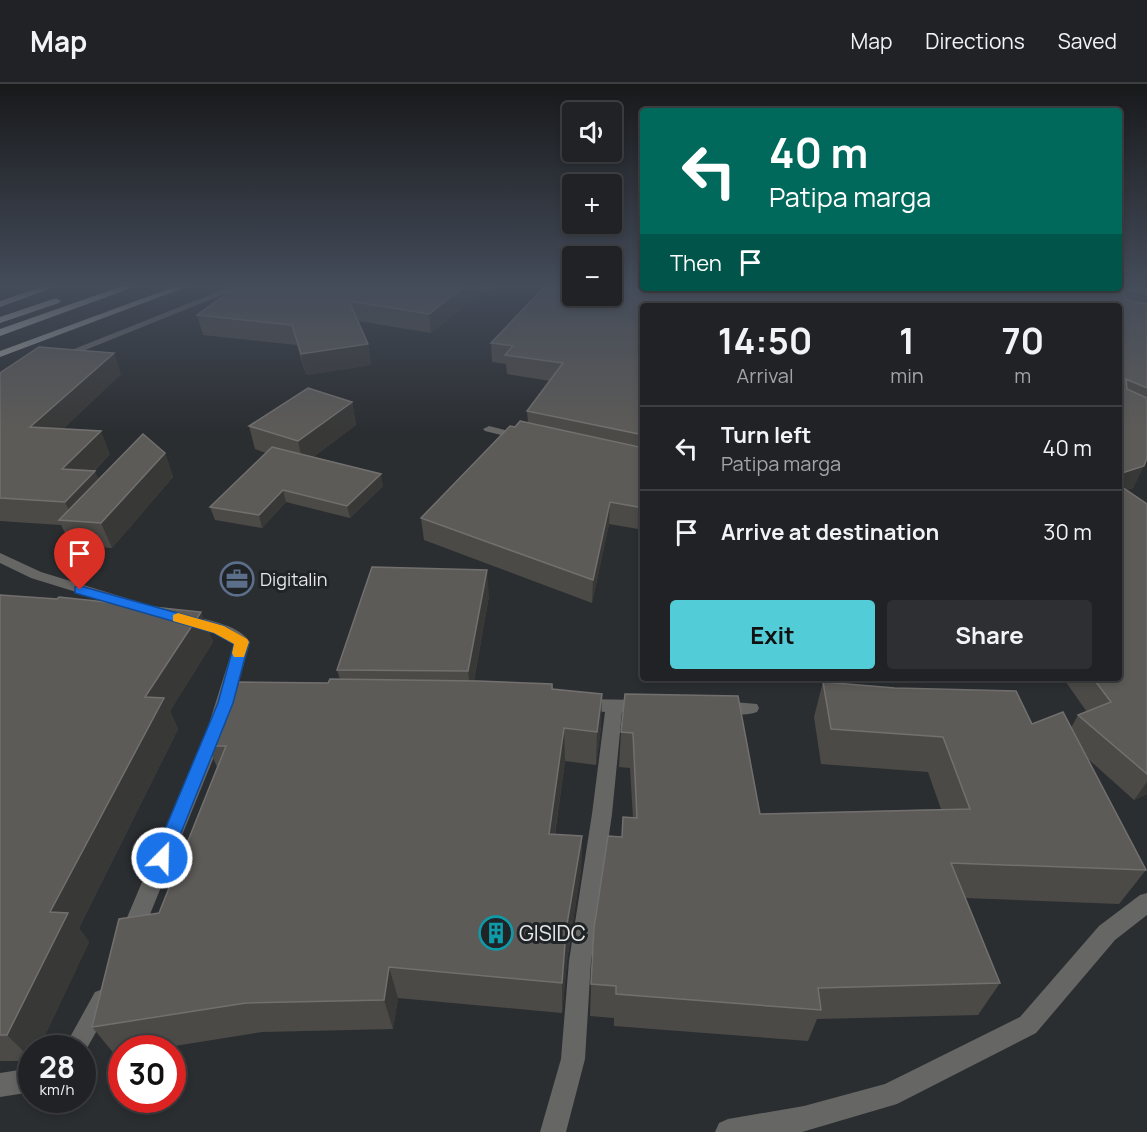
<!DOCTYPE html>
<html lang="en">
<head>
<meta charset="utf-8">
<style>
	:root { --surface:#202225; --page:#2d2f32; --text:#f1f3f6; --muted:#a2a4a7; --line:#3d3f42; --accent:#52ccd6 }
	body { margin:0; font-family:Manrope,sans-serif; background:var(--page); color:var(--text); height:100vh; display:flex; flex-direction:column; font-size:22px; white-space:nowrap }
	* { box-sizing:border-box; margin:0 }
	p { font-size:20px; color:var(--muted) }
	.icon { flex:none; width:33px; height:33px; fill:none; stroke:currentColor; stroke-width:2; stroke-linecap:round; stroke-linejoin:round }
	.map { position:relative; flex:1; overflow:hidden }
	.panel { position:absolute; left:640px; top:219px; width:482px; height:378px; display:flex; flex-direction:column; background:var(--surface); border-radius:6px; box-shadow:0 3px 9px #0003,0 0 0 2px var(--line) }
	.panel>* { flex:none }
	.hud { position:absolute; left:640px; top:24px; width:482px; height:183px; border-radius:6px; box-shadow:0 3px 9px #0003,0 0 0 2px var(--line); background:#00695c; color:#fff; overflow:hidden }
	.tools { position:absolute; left:562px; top:18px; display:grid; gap:12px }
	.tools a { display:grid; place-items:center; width:60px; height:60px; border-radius:6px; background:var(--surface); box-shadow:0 3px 9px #0003,0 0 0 2px var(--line); font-size:30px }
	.speed { position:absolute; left:18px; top:951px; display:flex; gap:12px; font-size:30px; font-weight:700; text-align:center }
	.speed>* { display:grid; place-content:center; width:78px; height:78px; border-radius:50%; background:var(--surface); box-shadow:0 3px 9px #0003,0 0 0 2px var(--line); line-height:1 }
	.speed small { font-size:15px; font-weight:400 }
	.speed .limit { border:9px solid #d22; background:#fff; color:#111 }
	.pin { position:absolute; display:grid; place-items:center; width:51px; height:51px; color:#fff; margin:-62px -26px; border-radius:50% 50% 50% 0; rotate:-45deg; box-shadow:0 0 6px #0007 }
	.pin .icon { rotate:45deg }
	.me { position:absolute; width:66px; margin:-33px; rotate:23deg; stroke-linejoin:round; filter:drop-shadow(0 0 4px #0008) }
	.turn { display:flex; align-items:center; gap:21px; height:126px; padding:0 30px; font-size:27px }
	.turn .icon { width:78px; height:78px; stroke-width:2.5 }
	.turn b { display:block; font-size:42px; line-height:51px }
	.then { display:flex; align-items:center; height:57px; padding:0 30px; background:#0003; gap:12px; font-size:22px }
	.eta { display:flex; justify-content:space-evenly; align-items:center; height:102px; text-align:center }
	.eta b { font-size:36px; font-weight:700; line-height:42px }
	.button { display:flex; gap:12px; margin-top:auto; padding:12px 30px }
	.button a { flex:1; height:69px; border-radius:6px; background:var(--accent); color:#111; font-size:24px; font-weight:700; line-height:69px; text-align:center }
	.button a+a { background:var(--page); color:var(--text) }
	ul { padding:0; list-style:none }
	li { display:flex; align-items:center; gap:18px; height:84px; padding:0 30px; border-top:2px solid var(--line) }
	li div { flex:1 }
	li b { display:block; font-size:22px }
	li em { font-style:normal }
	header { display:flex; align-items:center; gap:36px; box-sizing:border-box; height:84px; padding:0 30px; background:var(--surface); border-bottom:2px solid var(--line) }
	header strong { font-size:28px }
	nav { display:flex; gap:33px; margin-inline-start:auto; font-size:21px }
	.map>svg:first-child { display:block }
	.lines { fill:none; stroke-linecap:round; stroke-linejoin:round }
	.service { fill:#666665; fill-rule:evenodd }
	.minor { fill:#666665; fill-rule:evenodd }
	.primary { fill:#9d9e9b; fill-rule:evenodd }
	.trunk { fill:#a8aaa6; fill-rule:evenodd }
	.wall { fill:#4c4a47 }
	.shaded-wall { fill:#383837 }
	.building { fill:#5d5b58; stroke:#72706f; stroke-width:1.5 }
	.route { fill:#1a73e8; stroke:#114b97; stroke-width:1.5 }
	.slow { fill:#f59e0b }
	.labels { text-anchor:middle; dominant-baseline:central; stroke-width:6; stroke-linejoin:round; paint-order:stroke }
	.poi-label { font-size:18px; fill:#e4e6e8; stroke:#212427; text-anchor:start }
	.near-poi-label { font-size:21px; fill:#e4e6e8; stroke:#212427; text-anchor:start }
</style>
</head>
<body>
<header>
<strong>Map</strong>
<nav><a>Map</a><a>Directions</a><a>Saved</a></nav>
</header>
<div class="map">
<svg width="1147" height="1048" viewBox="0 0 1147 1048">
	<rect width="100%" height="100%" fill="#2b2e31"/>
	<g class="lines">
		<path class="service" d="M488,200H499L488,207H482V203Z"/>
		<path class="minor" d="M237,200H249L63,275L54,273Z
			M489,342L525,351L527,353L521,356L485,347L483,345Z
			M0,469L41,488L152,522L155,525L147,530L31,494L0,479Z
			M187,531C206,536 238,540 250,558L226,643L142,850L139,857L131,860L123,857L120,850L208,643L234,560L214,549L182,540L179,536Z
			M583,615L643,616L649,618L651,622L649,626L622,628L612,730L591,877L585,975L566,1048H540L561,975L569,877L592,730L605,628L577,625L575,621L577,617Z
			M721,617L757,620L759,624L757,628C745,632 727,631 715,627L713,623L715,619Z
			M1147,809V831L1115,856L1036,949L897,1020L802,1048H715L719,1039L728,1035L804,1022L885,1000L1020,933L1099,842L1140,811Z
			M103,905L111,908L114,916L82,973V964H64L95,908Z
			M32,984V1008L0,1013V989Z"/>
		<path class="primary" d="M50,200H63L0,223V217Z
			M182,200H194L0,273V267Z"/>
		<path class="trunk" d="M128,200H142L0,252V245Z
			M56,214L61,217L59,219L0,239V233Z"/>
	</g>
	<path class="wall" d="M240,200H484L481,201V209L431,249L358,237L368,260L371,281L306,291L297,261L203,251L197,231Z
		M1147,200V374L1133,404L1127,406L1147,420V710L1134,716L1087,674L1146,786L1119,820L965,814L1000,899L978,931L817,935L808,957L614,942V934L590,932L591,900L621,753L633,734L630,684L619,683L621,648L625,610L760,730L941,725L928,688L821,680L814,633L823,598L1032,640L1071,644L1078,631L1087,628L1063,594H1119V222H644V446L609,440L592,519L424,456L421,434L515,343L528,338L527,327L550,297L507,290L506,280L492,278L491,259L644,204H1119Z
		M0,289L121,290L63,345L110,370L94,387L99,396L165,369L173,393L112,464L71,461L61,441L0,437Z
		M352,318L356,341L313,373L383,402L350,434L286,418L262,444L215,436L210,423L266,369L255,365L249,342Z
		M0,511L201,528L213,558L170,627L178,645L79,844L89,858L39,964H32V977H0Z
		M489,512L474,597L552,600L553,605L601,643L596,681L565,677L555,750L582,752L581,785L567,877L562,929L398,914L393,945L262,948L162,964H122V971L116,972L92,943L159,829L217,683L208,662L328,599L340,595L337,586Z"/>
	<path class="shaded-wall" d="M467,200H484L481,201V209L431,249L429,230Z
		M368,260L371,281L306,291L301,270Z
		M114,269L121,290L41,366L30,343Z
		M352,318L356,341L303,380L298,357Z
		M101,347L110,370L72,408L62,385Z
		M165,369L173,393L112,464L101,439Z
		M1144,382L1133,404L1119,409V390Z
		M95,387L105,410L74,437L65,418Z
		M381,390L383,402L350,434L347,422Z
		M283,406L286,418L262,444L259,431Z
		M610,418L609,440L592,519L593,496Z
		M487,486L489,512L471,613L468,587Z
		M201,528L213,558L170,627L178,645L79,844L89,858L39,964H32V976L7,951L50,828L145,613Z
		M602,610L601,643L596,681L597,648Z
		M564,644L565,677L550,782L549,750Z
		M1147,698V710L1134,716Z
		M582,752L581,785L567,877L562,929V899L566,846Z
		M389,883L398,914L393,945L384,916Z"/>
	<path class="building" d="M240,200H467L429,230L349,217L368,260L301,270L292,241L197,231Z
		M547,200H573V212H612V200H644V204H753L759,206H774L775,204H863L865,206H879V204H1097L1111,206V204H1119V200H1147V210L1127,206L1124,208L1126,216L1147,220V304L1126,295L1127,305L1147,314V374L1144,382L1119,390V222H644V351L527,327L563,279L505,271L513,262L491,259Z
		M39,263L114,269L30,343L101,347L62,385L95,387L65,418L0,414V289Z
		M308,304L352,318L298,357L249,342Z
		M520,337L644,364V424L610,418L593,496L421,434L510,342L515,343Z
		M143,350L165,369L101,439L59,436Z
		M272,363L381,390L347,422L283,406L259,431L210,423Z
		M1119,401L1147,420V690L1078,631L1111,618L1093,594H1119Z
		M372,483L487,486L468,587L337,586Z
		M0,511L57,515L59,513L201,528L145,613L164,614L50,828L68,829L7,951H0Z
		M330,595L478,597L552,600V605L602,610L597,648L564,644L549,750L582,752L566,846L562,899L389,883L384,916L246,919L92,943L119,835L159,829L226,662H208L235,598L328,599Z
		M823,598L895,604L1016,607L1032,640L1063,628L1146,786L951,779L1000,899L818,904L821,926L616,910V902L591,900L594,844L608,752L622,753L623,733L637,734L633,649L621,648L625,610L738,612L760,730L970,725L943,653L831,645Z"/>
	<linearGradient id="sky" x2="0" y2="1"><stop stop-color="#18191b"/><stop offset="0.58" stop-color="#444c5a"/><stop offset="1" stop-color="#444c5a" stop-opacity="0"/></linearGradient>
	<rect width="1147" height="347" fill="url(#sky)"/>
	<path class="route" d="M80,502L224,542L249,558L233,619L171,774L169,780L162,782L156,780L153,774L218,619L234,560L214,549L75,509V503Z"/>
	<path class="slow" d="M178,529L224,542L247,555L249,558L244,573H234L232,569L234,560L214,549L173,537V531Z"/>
	<defs>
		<g id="office-ring" transform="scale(1.725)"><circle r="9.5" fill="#212427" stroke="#5c6f8a" stroke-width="1.5"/><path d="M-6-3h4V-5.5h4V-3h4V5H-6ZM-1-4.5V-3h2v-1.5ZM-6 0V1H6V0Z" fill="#5c6f8a"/></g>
		<g id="building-ring" transform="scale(1.725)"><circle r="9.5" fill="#212427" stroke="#0f9aa8" stroke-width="1.5"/><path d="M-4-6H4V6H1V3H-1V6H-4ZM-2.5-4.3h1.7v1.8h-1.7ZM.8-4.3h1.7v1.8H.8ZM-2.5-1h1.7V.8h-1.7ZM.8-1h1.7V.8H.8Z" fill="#0f9aa8"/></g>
	</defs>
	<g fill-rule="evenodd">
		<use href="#office-ring" x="237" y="495"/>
		<use href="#building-ring" x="496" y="849"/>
	</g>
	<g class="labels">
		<g class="poi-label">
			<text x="260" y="495">Digitalin</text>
		</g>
		<g class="near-poi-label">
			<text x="519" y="849">GISIDC</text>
		</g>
	</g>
</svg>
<div class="tools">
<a><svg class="icon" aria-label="sound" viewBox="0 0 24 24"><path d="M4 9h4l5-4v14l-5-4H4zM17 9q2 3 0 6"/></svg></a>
<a>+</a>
<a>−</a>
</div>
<div class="speed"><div>28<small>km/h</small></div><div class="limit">30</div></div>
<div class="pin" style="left:80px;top:506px;background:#d93025"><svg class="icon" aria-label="arrive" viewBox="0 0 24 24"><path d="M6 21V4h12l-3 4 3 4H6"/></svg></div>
<svg class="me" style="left:162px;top:774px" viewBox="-20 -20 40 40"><circle r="17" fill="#1a73e8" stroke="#fff" stroke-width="3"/><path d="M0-11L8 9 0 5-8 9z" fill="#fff"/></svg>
<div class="hud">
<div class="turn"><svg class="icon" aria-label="left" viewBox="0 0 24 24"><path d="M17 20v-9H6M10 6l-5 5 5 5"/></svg><div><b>40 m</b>Patipa marga</div></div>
<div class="then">Then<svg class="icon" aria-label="arrive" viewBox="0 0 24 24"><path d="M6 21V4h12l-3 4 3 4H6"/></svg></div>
</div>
<section class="panel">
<div class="eta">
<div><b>14:50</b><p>Arrival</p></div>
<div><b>1</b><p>min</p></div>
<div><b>70</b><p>m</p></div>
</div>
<ul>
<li><svg class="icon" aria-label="left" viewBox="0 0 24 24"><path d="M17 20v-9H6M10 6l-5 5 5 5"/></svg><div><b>Turn left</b><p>Patipa marga</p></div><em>40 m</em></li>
<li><svg class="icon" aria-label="arrive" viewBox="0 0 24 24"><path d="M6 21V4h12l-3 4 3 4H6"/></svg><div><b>Arrive at destination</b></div><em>30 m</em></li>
</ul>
<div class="button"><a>Exit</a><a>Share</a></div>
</section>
</div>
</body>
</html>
